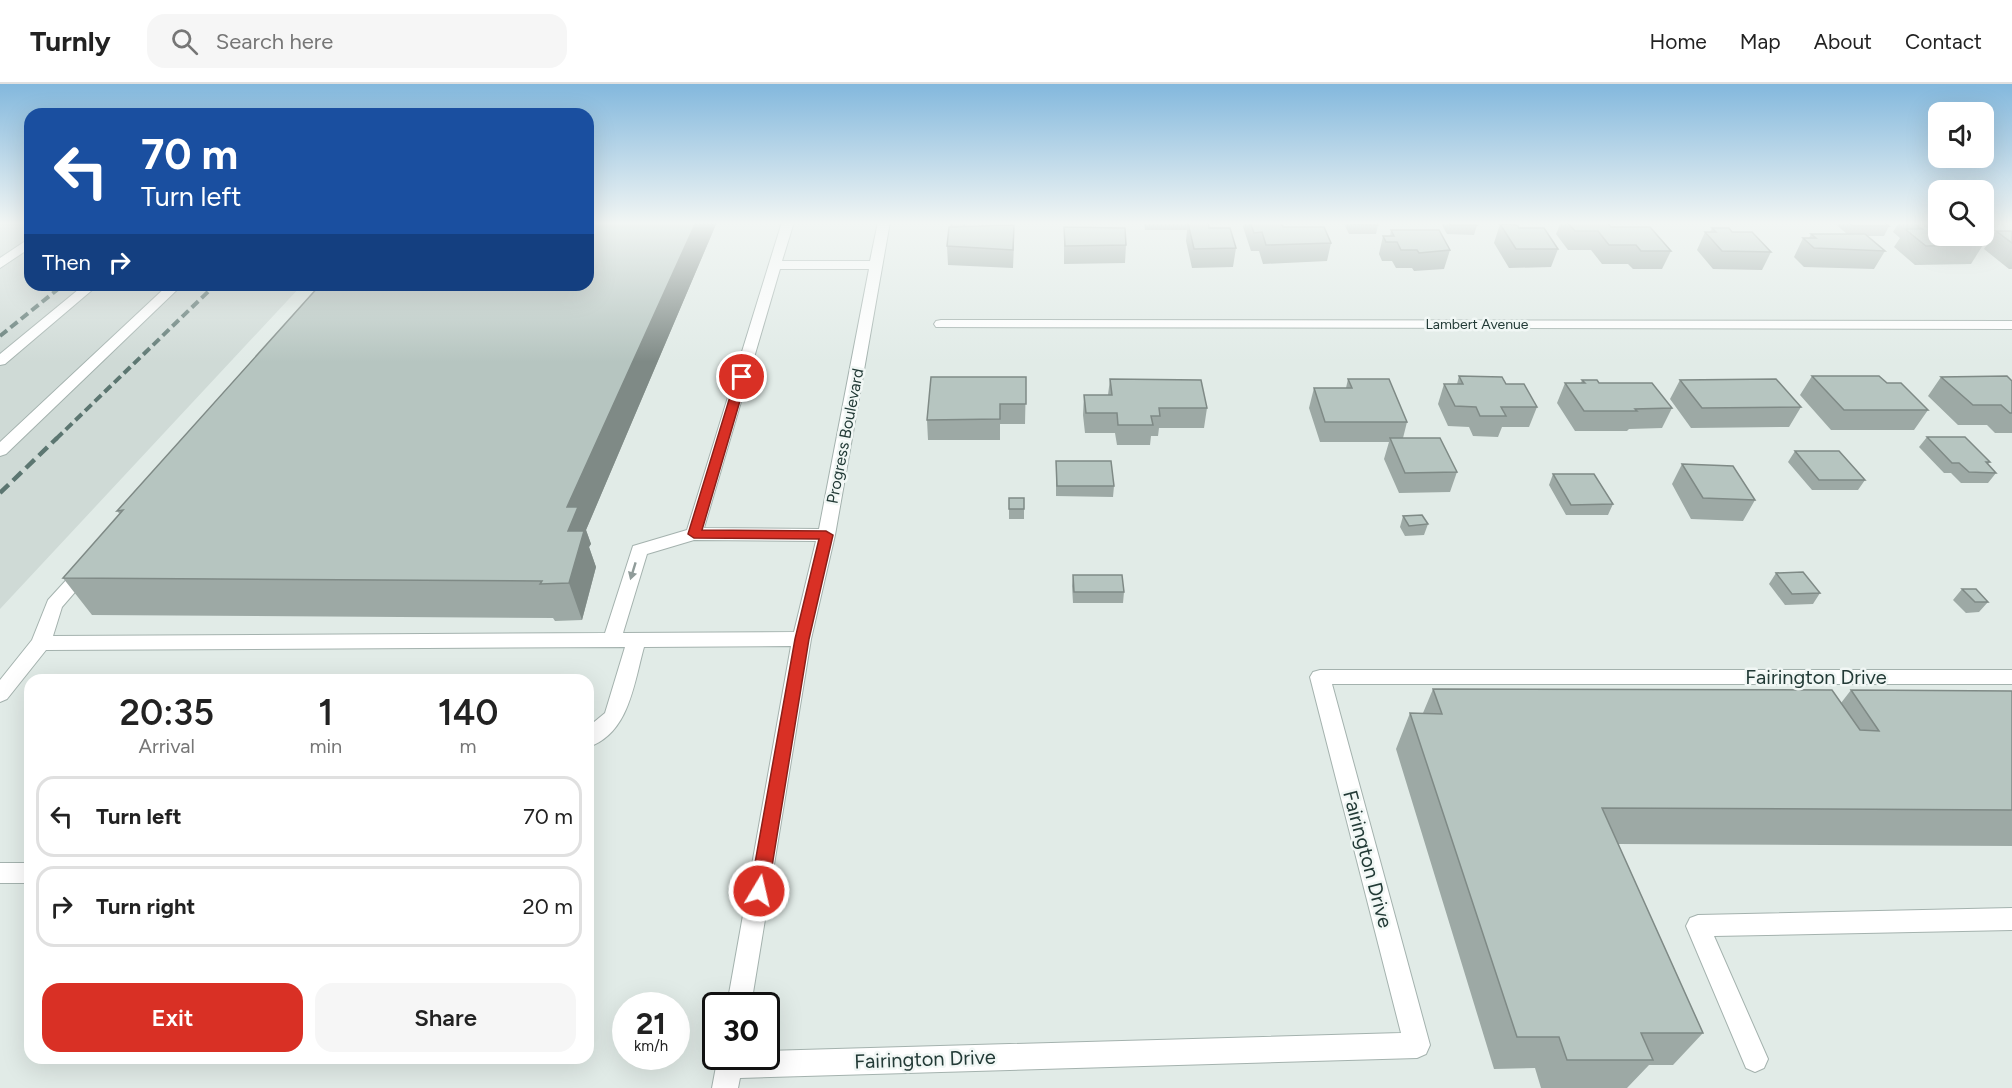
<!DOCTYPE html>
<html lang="en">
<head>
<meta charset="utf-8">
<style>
	:root { --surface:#fff; --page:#f6f6f6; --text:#222; --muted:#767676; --line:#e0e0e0; --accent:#d93025 }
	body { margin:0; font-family:Figtree,sans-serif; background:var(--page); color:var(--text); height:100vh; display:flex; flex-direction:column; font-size:22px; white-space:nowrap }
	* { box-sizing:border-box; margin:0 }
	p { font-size:20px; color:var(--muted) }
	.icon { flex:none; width:33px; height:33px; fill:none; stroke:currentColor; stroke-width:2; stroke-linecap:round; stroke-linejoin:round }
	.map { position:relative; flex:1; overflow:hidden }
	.side { position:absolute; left:24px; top:590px; width:570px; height:390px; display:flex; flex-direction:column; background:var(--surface); border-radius:18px; box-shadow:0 6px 24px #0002 }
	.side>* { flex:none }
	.top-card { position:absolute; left:24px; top:24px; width:570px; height:183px; border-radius:18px; box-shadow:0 6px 24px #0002; background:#1a4fa0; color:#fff; overflow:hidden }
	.buttons { position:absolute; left:1928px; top:18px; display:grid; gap:12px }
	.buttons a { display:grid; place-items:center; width:66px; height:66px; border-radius:12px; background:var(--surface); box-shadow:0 6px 24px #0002; font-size:30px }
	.speed { position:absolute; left:612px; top:908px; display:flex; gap:12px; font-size:30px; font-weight:700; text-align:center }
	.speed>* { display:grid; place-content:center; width:78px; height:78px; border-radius:50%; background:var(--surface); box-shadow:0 6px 24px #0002; line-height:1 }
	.speed small { font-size:15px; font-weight:400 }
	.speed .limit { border:3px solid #111; border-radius:9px; background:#fff; color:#111 }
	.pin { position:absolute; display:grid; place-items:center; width:51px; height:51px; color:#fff; margin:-26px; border:3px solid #fff; border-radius:50%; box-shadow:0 2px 6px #0007 }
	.me { position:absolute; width:66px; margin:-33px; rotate:9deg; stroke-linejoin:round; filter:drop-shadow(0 0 4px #0008) }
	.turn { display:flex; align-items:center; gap:21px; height:126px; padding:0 18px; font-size:27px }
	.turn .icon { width:78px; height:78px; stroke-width:2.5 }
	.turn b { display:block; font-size:42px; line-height:51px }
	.then { display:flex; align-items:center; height:57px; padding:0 18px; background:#0003; gap:12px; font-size:22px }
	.eta { display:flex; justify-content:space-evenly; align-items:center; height:102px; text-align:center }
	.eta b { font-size:36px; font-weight:600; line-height:42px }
	.primary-button { display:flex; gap:12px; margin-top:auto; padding:12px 18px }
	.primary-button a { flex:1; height:69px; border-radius:18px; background:var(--accent); color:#fff; font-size:24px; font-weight:600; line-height:69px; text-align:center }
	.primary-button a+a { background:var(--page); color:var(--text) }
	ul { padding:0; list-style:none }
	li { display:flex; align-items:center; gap:18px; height:81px; margin:0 12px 9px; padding:0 6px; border:3px solid var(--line); border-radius:18px }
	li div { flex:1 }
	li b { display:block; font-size:22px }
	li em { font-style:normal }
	header { display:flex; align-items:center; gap:36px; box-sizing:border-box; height:84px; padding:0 30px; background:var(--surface); border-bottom:2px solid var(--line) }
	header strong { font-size:28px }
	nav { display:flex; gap:33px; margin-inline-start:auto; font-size:21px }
	.search { width:420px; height:54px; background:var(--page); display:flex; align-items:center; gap:15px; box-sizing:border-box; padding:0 21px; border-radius:18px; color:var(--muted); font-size:22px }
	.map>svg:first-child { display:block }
	.built { fill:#cfdad6 }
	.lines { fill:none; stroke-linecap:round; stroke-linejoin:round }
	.minor-casing { stroke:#a4b2ae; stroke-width:2 }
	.minor { fill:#fff; fill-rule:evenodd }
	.rail-far1 { stroke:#5c7671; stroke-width:4; stroke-dasharray:9 4.5; stroke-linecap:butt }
	.rail { stroke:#5c7671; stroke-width:4.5; stroke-dasharray:12 6; stroke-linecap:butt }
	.wall { fill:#9da9a5 }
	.shaded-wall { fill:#7f8a86 }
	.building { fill:#b6c5c0; stroke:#7f8a86; stroke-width:1.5 }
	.oneway { fill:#909c9a }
	.route { fill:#d93025; stroke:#8d1f18; stroke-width:1.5 }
	.labels { text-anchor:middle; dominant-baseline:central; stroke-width:5; stroke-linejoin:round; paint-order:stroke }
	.far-street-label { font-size:14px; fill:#223a36; stroke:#f1f7f5 }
	.street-label { font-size:16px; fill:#223a36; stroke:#f1f7f5 }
	.near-street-label { font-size:20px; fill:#223a36; stroke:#f1f7f5 }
</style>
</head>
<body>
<header>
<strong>Turnly</strong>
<div class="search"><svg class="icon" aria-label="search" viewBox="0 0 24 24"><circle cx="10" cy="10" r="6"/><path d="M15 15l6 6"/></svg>Search here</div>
<nav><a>Home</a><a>Map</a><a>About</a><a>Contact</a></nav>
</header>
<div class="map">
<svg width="2012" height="1004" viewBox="0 0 2012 1004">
	<rect width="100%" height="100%" fill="#e1ebe7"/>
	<path class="built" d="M0,138H30V201H302L0,525Z"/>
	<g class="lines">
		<g class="minor-casing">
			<path id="minor" d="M782,138H794L782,177H870L878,138H890L835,451L811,555L751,921H727L791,562L644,563C634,599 629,650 588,663V643L605,629L625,563L46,566L7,615L0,618V596L32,556L48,516L80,481H92L95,485L62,523L53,552L605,549L633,462L687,446ZM780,185H869L819,445L704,444ZM694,456L816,457L794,548L623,549L647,470Z
				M30,154V164L0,184V174Z
				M84,201H98L5,280L0,281V270Z
				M168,201H182L6,370L0,372V358Z
				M941,236L2012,237V245L936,243L934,240L936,237Z
				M1320,586H2012V600H1332L1430,961L1426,970L1417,974L740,994L738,1004H712L718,972H766V967L1401,949L1310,593L1313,588Z
				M0,779H30V799H0Z
				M2012,824V846L1714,852L1768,975L1764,984L1755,988L1746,984L1686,842L1690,834L1698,831Z"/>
		</g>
		<use href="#minor" class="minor"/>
		<path class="rail-far1" d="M0,252L63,201
			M56,355L215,201"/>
		<path class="rail" d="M0,409L57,354"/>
	</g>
	<path class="wall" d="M588,138H717L586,446L591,460L589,463L596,483L582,536L555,537L553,534L92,531L63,494L120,430L117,427Z
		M1144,138H1190V139L1209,144L1236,164L1233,183L1192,184L1186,157L1187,146H1145Z
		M1244,138H1280L1283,143L1331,159L1327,177L1263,180L1259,167H1251L1243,143Z
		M1343,138H1377L1378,141L1376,150H1349Z
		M1440,138H1475L1477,141L1474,151L1447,150Z
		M1561,138H1607L1611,143L1671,167L1662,185H1633L1628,180H1602L1591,166H1568L1556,150Z
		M1835,138H1883L1889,142L1884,152H1867L1885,167L1874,185L1804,183L1794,173L1803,154H1809L1811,150H1847L1834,139Z
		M1899,138H1938L1983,161L1971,180L1915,181L1894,163L1900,154L1893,148Z
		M1500,140L1519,144L1558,165L1551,183L1509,184L1494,159Z
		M966,143L1014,160L1013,184L948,181L947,162Z
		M1064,143L1126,161L1125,179L1064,180Z
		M1712,144L1732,148L1771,168L1762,186L1713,185L1697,166L1705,148H1710Z
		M1391,146L1450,166L1444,185L1414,187L1412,184H1396L1392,177H1382L1379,170L1383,152H1390Z
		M1996,147H2012V185H2009L1984,165Z
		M1459,292L1506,300L1537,323L1529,343H1502L1498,353L1473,352L1469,343L1448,342L1438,320L1444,300H1457Z
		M1812,292L1887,299L1928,326L1914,346H1831L1800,311Z
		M1026,293L1025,340H1000V356H928L927,336Z
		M1941,293L2012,297V349H1995L1987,341H1958L1928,312Z
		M1110,295L1207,324L1204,344H1159L1158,352H1151L1150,361H1117L1115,349H1085L1083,331L1084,311H1108Z
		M1348,295L1407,338L1403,354L1457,388L1450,408L1399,409L1384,375L1389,358H1320L1309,324L1314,304H1346Z
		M1582,296L1599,299L1672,324L1662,344L1629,345L1627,347H1575L1557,319L1565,299H1581Z
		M1680,296L1801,323L1789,343L1691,344L1670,315Z
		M1927,353L1990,378L1988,380L1996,389L1988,399H1961L1951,389H1944L1919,363Z
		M1795,367L1865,396L1858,406H1812L1788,378Z
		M1056,377L1114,402L1113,413L1056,412Z
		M1682,380L1755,416L1743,437L1691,435L1672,400Z
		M1553,390L1613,420L1608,431H1566L1549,401Z
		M1009,414H1024V435H1009Z
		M1403,432L1428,440L1424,451L1405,452L1400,443Z
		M1776,489L1820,509L1813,520L1785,521L1769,500Z
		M1073,491L1124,508L1123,519H1073L1072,502Z
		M1962,505L1988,518L1979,528L1966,529L1953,516Z
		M1433,605L1841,619L1851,606L2012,607V762L1618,760L1703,949L1673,981H1649L1627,1004H1541L1535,984L1494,985L1396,665L1410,629H1423Z"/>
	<path class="shaded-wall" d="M696,138H717L586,446L591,460L589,463L596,483L582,536L569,499L567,423Z"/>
	<path class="building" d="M588,138H696L567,423H578L568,447H584L569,499L540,500L542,497L63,494L123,426L117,427L320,201H588Z
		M952,138H965L964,143H951Z
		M1250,138H1280L1283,143H1324L1331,159L1266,161L1262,148L1254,149Z
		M1350,138H1377L1378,141L1351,140Z
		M1448,138H1475L1477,141H1450Z
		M1567,138H1607L1611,143H1650L1671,167H1641L1636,161H1609L1598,147H1575Z
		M1848,138H1883L1889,142H1854Z
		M1913,138H1938V152H1970L1983,161L1926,162L1905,145H1922Z
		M1188,139H1208L1209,144H1230L1236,164L1194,165Z
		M1500,140L1517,141L1519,144H1544L1558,165H1516Z
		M1014,141L1013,166L947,162L949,143Z
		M1064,143L1125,144L1126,161L1065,162Z
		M1712,144H1729L1732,148H1752L1771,168L1722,167L1705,148H1716Z
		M1391,146H1439L1450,166L1419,169L1417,166H1401L1397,158H1386L1383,152H1394Z
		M1996,147H2012V159Z
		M1811,150H1865L1885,167L1814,164L1803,154H1816Z
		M1459,292L1502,293L1506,300H1524L1537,323H1501L1506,332H1480L1476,323L1455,322L1444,300H1463Z
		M1812,292H1879L1887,299H1901L1928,326H1844Z
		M2007,292L2012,297V329H2010L2001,321H1973L1941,293Z
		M931,293H1026V320H1000V335L927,336Z
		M1110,295L1201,296L1207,324H1159L1160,332H1151L1153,341H1118L1117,329H1086L1084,311H1112Z
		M1348,295H1389L1407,338H1325L1314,304H1352Z
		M1776,295L1801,323L1702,324L1680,296Z
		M1582,296H1597L1599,299H1652L1672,324L1635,325L1637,327H1584L1565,299H1585Z
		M1927,353H1965L1990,378H1986L1996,389L1969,388L1959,379H1952Z
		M1390,354H1440L1457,388L1405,389Z
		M1795,367H1839L1865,396H1819Z
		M1056,377H1111L1114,402H1057Z
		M1682,380L1733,382L1755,416L1703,414Z
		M1553,390H1594L1613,420L1571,421Z
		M1009,414H1024V425H1009Z
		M1422,431L1428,440L1409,442L1403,432Z
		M1803,488L1820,509L1792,510L1776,489Z
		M1073,491H1122L1124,508H1074Z
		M1962,505H1976L1988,518H1975Z
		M1433,605L1832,606L1860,646L1879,647L1851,606L2012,607V726L1602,724L1703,949H1641L1653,976H1567L1559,953H1517L1410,629L1442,630Z"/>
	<defs><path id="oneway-solid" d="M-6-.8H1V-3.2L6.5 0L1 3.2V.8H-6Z" transform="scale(1.5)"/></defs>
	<use class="oneway" href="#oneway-solid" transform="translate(633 487) rotate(107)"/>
	<linearGradient id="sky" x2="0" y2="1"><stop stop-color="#83b8dd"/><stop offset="0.5" stop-color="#f2f6f4"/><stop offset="1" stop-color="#f2f6f4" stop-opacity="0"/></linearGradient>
	<rect width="2012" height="278" fill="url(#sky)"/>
	<path class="route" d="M742,290L747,293L702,446L826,447L833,451L809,555L768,807L765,812L759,814L753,812L750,807L795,555L819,455L694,454L688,450L736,293Z"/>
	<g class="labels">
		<g class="far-street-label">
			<text x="1477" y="240">Lambert Avenue</text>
		</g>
		<g class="street-label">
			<text transform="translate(845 352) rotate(-79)">Progress Boulevard</text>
		</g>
		<g class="near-street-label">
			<text x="1816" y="593">Fairington Drive</text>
			<text transform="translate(1368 775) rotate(75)">Fairington Drive</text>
			<text transform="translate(925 975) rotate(-2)">Fairington Drive</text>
		</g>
	</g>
</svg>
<div class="buttons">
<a><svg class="icon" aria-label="sound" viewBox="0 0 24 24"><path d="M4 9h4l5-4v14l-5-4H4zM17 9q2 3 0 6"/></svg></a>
<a><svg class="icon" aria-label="search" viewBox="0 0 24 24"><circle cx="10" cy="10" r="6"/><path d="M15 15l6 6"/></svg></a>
</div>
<div class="speed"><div>21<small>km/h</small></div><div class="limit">30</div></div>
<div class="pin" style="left:742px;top:293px;background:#d93025"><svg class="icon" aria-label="arrive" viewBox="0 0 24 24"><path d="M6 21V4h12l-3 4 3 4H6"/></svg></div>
<svg class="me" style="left:759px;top:807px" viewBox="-20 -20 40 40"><circle r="17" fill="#d93025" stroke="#fff" stroke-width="3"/><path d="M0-11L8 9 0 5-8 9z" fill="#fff"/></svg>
<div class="top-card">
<div class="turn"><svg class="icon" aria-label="left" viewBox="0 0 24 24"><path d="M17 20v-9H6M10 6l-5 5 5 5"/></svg><div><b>70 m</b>Turn left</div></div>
<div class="then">Then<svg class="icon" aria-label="right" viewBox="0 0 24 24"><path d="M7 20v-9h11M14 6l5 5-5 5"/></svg></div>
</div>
<section class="side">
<div class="eta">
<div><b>20:35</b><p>Arrival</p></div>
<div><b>1</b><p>min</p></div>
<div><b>140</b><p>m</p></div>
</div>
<ul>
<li><svg class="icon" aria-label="left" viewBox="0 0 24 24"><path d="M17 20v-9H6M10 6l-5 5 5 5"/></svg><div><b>Turn left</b></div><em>70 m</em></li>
<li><svg class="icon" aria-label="right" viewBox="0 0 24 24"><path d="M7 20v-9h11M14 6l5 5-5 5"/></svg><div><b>Turn right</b></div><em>20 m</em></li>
</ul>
<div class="primary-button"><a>Exit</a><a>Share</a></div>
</section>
</div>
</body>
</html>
